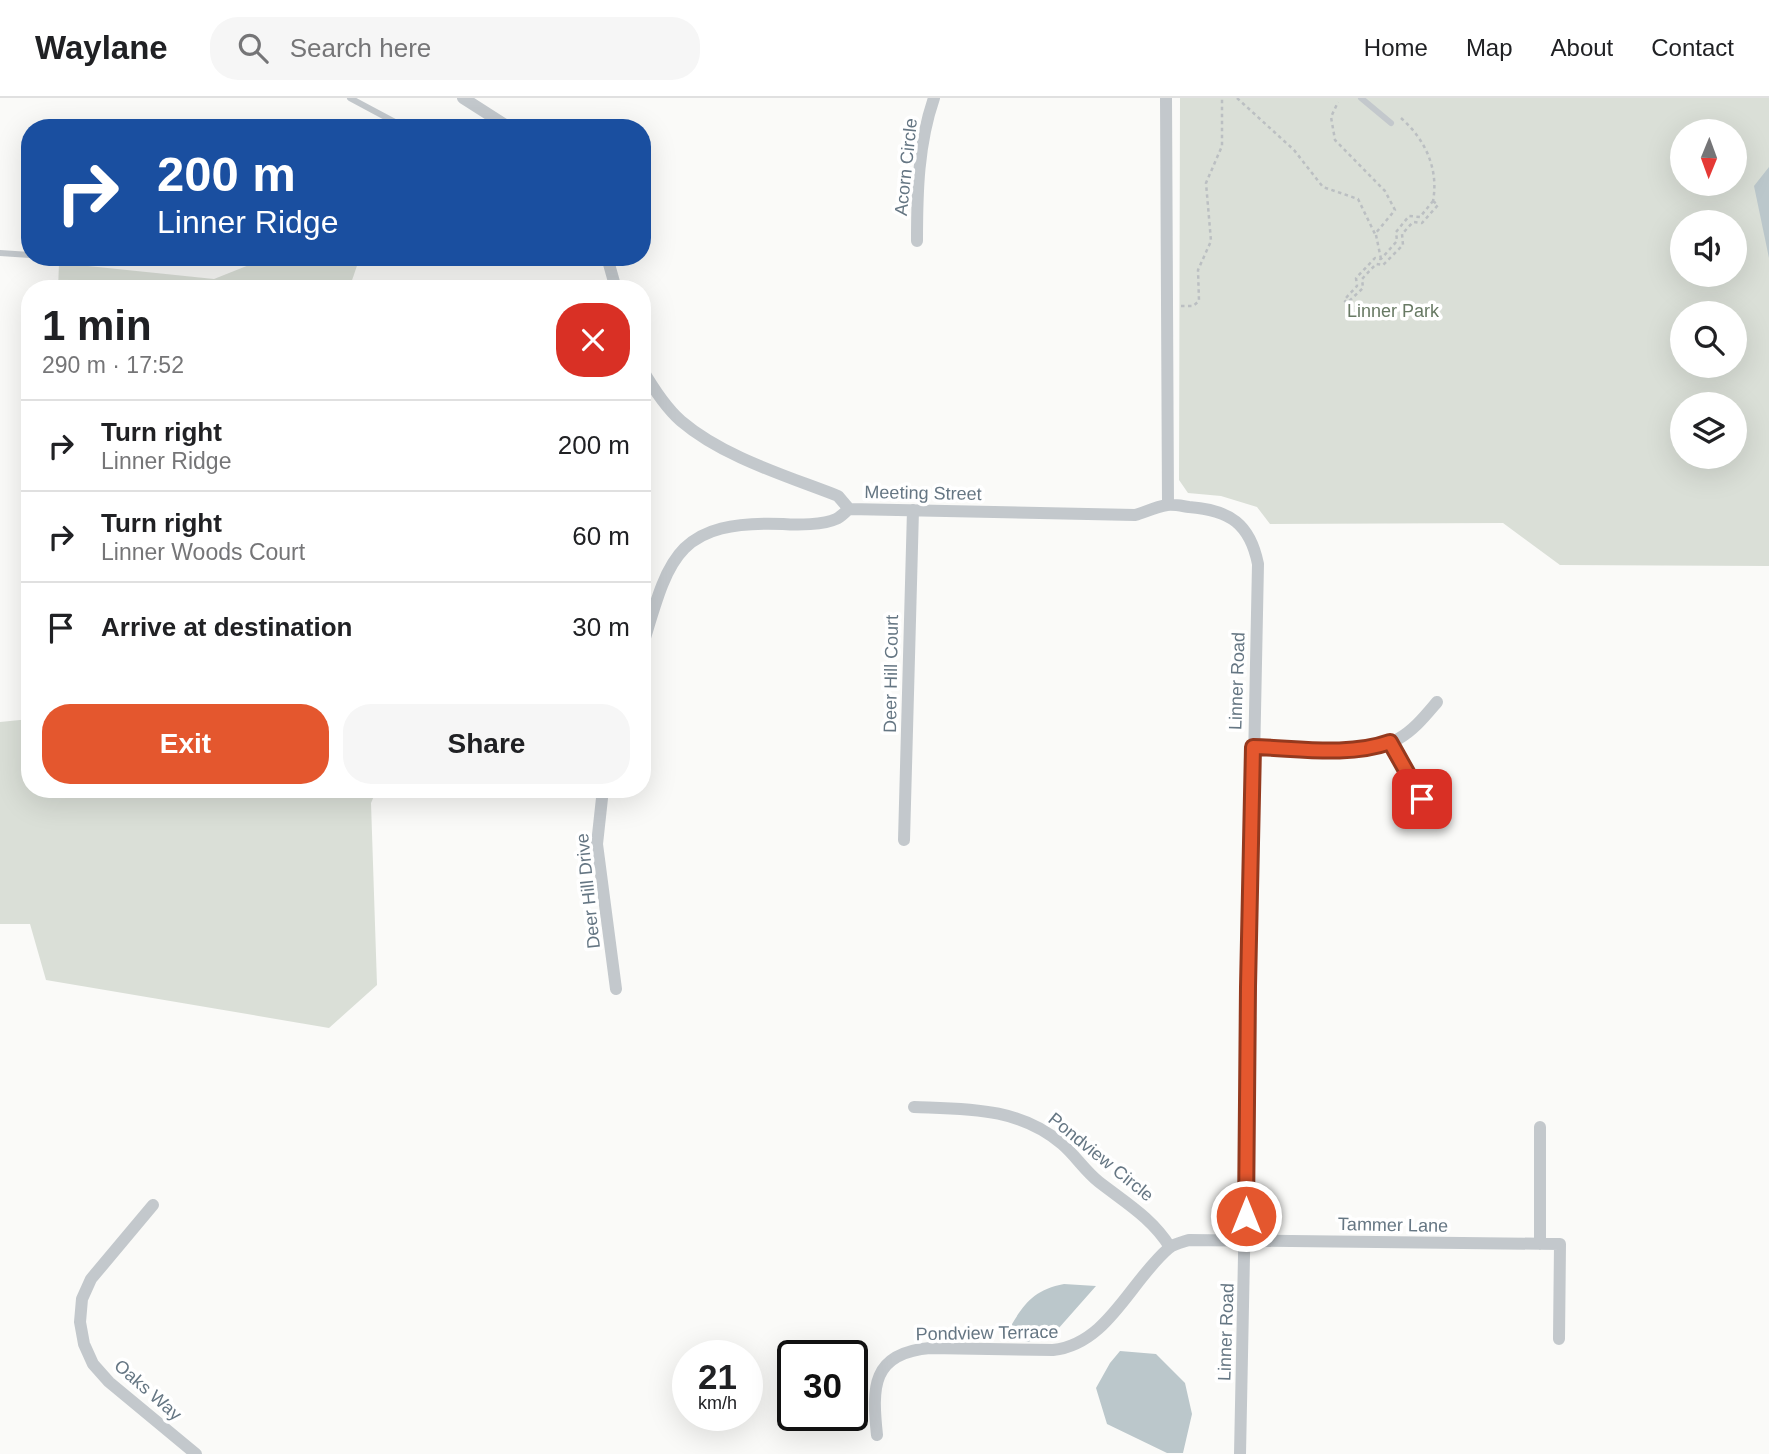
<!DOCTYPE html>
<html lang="en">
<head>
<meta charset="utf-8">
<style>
	:root { --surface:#fff; --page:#f6f6f6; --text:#202124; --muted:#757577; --line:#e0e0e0; --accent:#e4572e }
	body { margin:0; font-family:Helvetica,sans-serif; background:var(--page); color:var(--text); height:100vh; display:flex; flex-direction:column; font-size:26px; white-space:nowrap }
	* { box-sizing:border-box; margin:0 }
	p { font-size:23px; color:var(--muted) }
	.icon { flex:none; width:38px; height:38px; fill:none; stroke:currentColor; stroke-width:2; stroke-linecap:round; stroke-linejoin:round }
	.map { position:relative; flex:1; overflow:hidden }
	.panel { position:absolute; left:21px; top:182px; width:630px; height:518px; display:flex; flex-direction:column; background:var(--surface); border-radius:28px; box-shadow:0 7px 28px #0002 }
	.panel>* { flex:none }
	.guide { position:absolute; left:21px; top:21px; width:630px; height:147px; border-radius:28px; box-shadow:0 7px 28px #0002; background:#1a4fa0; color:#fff; overflow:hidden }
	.needle { width:46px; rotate:181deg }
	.fabs { position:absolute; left:1670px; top:21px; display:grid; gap:14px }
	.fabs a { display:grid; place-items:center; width:77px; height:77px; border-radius:50%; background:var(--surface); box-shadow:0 7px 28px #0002; font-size:35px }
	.speed { position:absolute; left:672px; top:1242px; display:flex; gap:14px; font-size:35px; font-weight:700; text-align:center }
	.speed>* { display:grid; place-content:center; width:91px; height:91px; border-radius:50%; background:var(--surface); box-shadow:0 7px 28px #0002; line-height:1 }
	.speed small { font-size:18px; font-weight:400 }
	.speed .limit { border:4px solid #111; border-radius:10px; background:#fff; color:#111 }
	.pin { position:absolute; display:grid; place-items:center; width:60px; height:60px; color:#fff; margin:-30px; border-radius:14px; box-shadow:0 4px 10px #0006 }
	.me { position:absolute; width:77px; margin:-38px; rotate:0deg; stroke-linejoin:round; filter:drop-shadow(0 0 5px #0008) }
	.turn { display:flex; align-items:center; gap:24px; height:147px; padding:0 21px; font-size:32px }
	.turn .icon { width:91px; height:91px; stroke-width:2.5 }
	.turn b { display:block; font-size:49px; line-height:60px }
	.round { display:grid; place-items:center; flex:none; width:74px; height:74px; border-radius:28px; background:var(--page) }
	.headline { display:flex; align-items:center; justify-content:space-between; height:119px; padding:0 21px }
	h1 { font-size:42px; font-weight:700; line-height:52px }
	.action { display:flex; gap:14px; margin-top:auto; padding:14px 21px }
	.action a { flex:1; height:80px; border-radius:28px; background:var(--accent); color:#fff; font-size:28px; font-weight:700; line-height:80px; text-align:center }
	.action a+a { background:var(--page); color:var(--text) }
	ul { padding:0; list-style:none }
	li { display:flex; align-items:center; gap:21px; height:91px; padding:0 21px; border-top:2px solid var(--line) }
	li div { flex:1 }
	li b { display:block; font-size:26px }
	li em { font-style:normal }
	header { display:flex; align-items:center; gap:42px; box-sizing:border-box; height:98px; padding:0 35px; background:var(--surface); border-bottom:2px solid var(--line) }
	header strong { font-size:33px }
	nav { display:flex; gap:38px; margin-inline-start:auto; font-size:24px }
	.search { width:490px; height:63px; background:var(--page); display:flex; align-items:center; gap:18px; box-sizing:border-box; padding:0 24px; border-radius:28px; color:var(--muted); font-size:26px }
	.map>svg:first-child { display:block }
	.green { fill:#dadfd7; fill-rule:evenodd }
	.water { fill:#bbc7cb }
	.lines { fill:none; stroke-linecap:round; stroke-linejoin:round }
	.path { stroke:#bbbfc2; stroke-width:2.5; stroke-dasharray:3.5 3.5; stroke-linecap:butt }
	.lane { stroke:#c3c8cc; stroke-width:6 }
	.street { stroke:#c3c8cc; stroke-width:12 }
	.route-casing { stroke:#94391e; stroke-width:18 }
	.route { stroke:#e4572e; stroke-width:12 }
	.labels { text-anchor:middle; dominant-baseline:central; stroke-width:7; stroke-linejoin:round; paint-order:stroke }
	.street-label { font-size:18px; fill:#657683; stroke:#fff }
	.park-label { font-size:18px; fill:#687a64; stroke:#fff }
</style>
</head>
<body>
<header>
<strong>Waylane</strong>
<div class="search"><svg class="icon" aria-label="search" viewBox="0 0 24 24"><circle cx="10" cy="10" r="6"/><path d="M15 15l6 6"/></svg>Search here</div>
<nav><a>Home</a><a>Map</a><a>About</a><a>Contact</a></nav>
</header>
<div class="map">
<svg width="1769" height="1356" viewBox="0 0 1769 1356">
	<rect width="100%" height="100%" fill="#fafaf8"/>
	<path class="green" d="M1180,0H1769V468L1560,467L1503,425L1270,426L1257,409L1221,398L1188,395L1179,382ZM1682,33H1734V86H1682ZM1682,124H1734V177H1682ZM1682,215H1734V268H1682ZM1682,306H1734V359H1682Z
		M269,159H360L349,191H58L59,165L214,181Z
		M30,621V691H377L371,705L377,887L329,930L46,882L30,826H0V624Z"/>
	<path class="water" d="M1769,69V160L1754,88Z
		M1064,1186L1096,1188L1058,1231L1028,1244L1005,1238C1021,1210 1031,1192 1064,1186Z
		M1120,1253L1156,1256L1185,1285L1192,1316L1183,1355H1167L1107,1326L1096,1290L1110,1265Z"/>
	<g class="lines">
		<path class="path" d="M1237,0L1294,52L1323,89L1358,101L1375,136L1395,112L1385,93L1335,42L1331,19L1338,4
			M1401,20C1425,41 1439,71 1433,103
			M1433,103L1438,107L1422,125L1413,124L1402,136L1403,147L1383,167L1376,166L1362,181L1363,190L1347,205L1344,202L1357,188L1356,180L1375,160L1381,161L1397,143L1396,134L1409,118L1420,119Z
			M1376,137L1381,161
			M1181,208H1193L1199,203L1198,172L1211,143L1206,85L1222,48V0"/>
		<path class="lane" d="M350,0L406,30
			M1361,0L1391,25
			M0,155L30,157"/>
		<path class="street" d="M463,0L510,30
			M1166,0L1168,407
			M917,143C917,95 918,46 934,0
			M607,159L616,191
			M642,271C653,290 665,309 681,323C723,359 787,378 838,398L849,411L1135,417C1145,414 1156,409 1167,407C1174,406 1182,408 1189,409C1230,412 1250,426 1258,466L1240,1356
			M642,550C669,459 676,422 783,426C797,427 824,427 836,421C841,419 845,414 849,411
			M1390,644L1433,720
			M1253,649C1292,650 1364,660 1398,641C1414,632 1425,618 1437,604
			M603,691L597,746L616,891
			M904,742L913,412
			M914,1009C966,1011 1019,1009 1062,1046C1075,1057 1085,1073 1099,1084C1126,1105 1152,1120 1170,1149
			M153,1107L91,1181L82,1201L80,1224L84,1246L93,1266L109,1284L196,1356
			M1540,1146V1029
			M877,1337C872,1290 871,1255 930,1250L1053,1252C1108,1246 1130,1183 1169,1150C1174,1146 1183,1144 1189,1142L1560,1146L1559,1241"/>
	</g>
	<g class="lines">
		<g class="route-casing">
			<path id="route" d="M1246,1118L1248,889L1253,649C1297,650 1348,659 1390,644L1422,701"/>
		</g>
		<use href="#route" class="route"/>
	</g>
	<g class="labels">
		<g class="street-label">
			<text transform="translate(906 69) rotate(-84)">Acorn Circle</text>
			<text transform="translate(923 395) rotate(1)">Meeting Street</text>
			<text transform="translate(891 576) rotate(-89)">Deer Hill Court</text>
			<text transform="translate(1237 583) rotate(-88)">Linner Road</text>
			<text transform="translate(588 793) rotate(-96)">Deer Hill Drive</text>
			<text transform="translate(1101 1059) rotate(39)">Pondview Circle</text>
			<text transform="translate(1393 1127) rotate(1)">Tammer Lane</text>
			<text transform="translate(1226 1234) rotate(-88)">Linner Road</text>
			<text transform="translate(987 1235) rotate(-1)">Pondview Terrace</text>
			<text transform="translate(148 1292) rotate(41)">Oaks Way</text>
		</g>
		<g class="park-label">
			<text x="1393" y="213">Linner Park</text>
		</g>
	</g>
</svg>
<div class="fabs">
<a><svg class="needle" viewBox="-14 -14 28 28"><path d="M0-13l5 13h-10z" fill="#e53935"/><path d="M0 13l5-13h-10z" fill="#757577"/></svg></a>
<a><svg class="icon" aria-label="sound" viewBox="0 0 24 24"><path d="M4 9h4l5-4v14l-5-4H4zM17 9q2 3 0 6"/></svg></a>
<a><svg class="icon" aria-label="search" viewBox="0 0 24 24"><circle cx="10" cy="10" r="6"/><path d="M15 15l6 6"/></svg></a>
<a><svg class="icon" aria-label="layers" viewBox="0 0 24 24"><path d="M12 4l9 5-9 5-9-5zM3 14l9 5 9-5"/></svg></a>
</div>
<div class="speed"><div>21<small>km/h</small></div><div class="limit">30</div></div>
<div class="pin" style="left:1422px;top:701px;background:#d93025"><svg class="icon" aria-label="arrive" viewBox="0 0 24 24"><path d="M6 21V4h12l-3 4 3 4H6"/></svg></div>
<svg class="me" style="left:1246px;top:1118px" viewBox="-20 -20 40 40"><circle r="17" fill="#e4572e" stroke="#fff" stroke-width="3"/><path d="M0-11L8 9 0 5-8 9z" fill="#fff"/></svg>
<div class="guide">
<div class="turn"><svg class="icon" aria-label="right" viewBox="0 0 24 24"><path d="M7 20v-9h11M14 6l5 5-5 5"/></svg><div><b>200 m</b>Linner Ridge</div></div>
</div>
<section class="panel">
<div class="headline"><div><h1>1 min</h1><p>290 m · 17:52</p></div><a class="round" style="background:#d93025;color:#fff"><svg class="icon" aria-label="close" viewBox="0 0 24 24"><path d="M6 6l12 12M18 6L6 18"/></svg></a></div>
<ul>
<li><svg class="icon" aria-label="right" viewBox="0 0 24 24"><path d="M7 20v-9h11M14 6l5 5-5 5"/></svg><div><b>Turn right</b><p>Linner Ridge</p></div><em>200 m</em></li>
<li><svg class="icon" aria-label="right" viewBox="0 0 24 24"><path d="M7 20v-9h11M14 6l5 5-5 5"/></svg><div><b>Turn right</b><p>Linner Woods Court</p></div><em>60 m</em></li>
<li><svg class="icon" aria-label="arrive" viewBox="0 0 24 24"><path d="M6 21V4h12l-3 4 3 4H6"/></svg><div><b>Arrive at destination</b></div><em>30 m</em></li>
</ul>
<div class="action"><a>Exit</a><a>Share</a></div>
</section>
</div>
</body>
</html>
